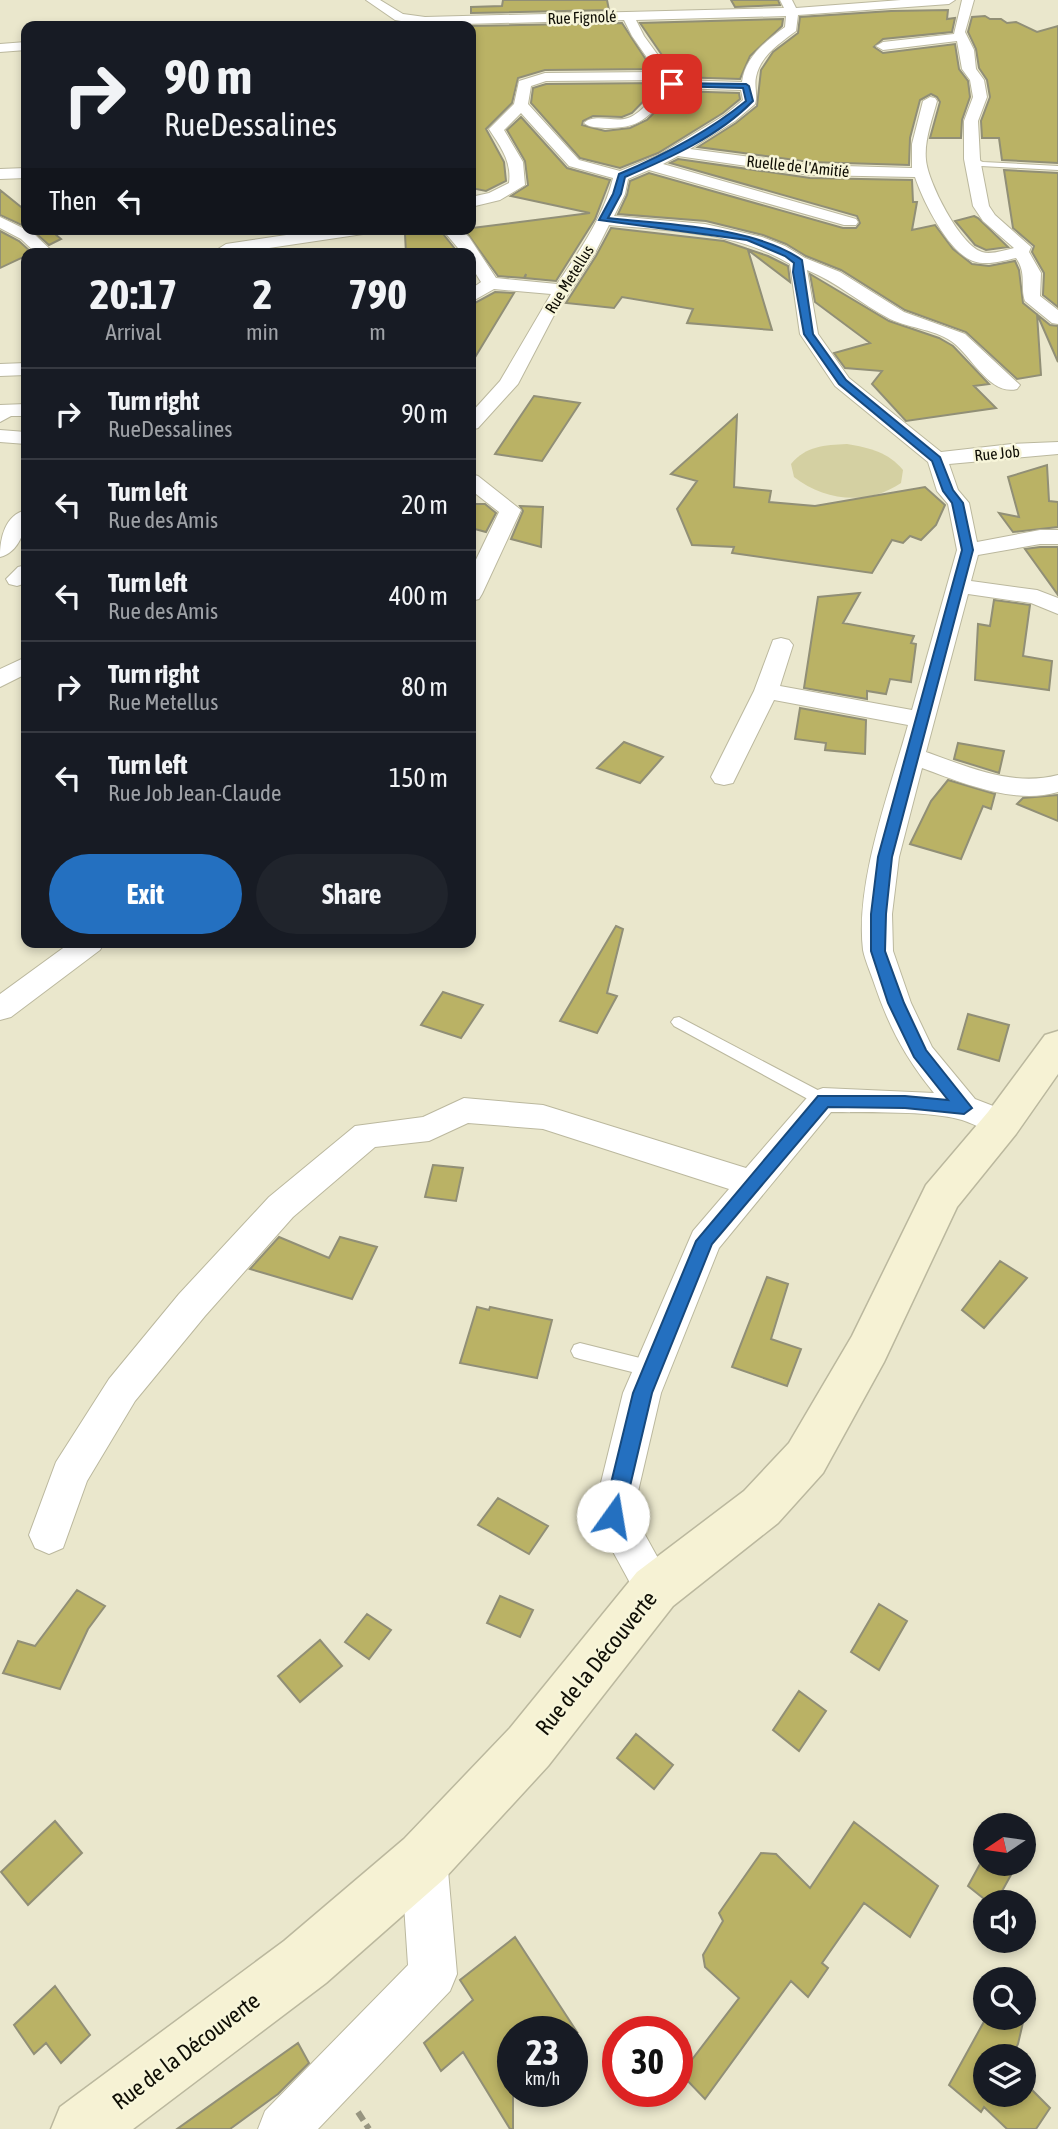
<!DOCTYPE html>
<html lang="en">
<head>
<meta charset="utf-8">
<style>
	:root { --surface:#171b24; --page:#20242c; --text:#f1f3f6; --muted:#9ea1a6; --line:#363941; --accent:#2470c0 }
	body { margin:0; font-family:"Asap Condensed",sans-serif; background:var(--page); color:var(--text); height:100vh; display:flex; flex-direction:column; font-size:26px; white-space:nowrap }
	* { box-sizing:border-box; margin:0 }
	p { font-size:23px; color:var(--muted) }
	.icon { flex:none; width:38px; height:38px; fill:none; stroke:currentColor; stroke-width:2; stroke-linecap:round; stroke-linejoin:round }
	.map { position:relative; flex:1; overflow:hidden }
	.drawer { position:absolute; left:21px; top:248px; width:455px; height:700px; display:flex; flex-direction:column; background:var(--surface); border-radius:14px; box-shadow:0 4px 10px #0003 }
	.drawer>* { flex:none }
	.hud { position:absolute; left:21px; top:21px; width:455px; height:214px; border-radius:14px; box-shadow:0 4px 10px #0003; background:#171b24; color:var(--text); overflow:hidden }
	.needle { width:46px; rotate:257deg }
	.tools { position:absolute; left:973px; top:1813px; display:grid; gap:14px }
	.tools a { display:grid; place-items:center; width:63px; height:63px; border-radius:50%; background:var(--surface); box-shadow:0 4px 10px #0003; font-size:35px }
	.speed { position:absolute; left:497px; top:2016px; display:flex; gap:14px; font-size:35px; font-weight:700; text-align:center }
	.speed>* { display:grid; place-content:center; width:91px; height:91px; border-radius:50%; background:var(--surface); box-shadow:0 4px 10px #0003; line-height:1 }
	.speed small { font-size:18px; font-weight:400 }
	.speed .limit { border:10px solid #d22; background:#fff; color:#111 }
	.pin { position:absolute; display:grid; place-items:center; width:60px; height:60px; color:#fff; margin:-30px; border-radius:14px; box-shadow:0 4px 10px #0006 }
	.me { position:absolute; width:77px; margin:-38px; rotate:13deg; stroke-linejoin:round; filter:drop-shadow(0 0 5px #0008) }
	.turn { display:flex; align-items:center; gap:24px; height:147px; padding:0 28px; font-size:32px }
	.turn .icon { width:91px; height:91px; stroke-width:2.5 }
	.turn b { display:block; font-size:49px; line-height:60px }
	.then { display:flex; align-items:center; height:66px; padding:0 28px; background:#0003; gap:14px; font-size:26px }
	.eta { display:flex; justify-content:space-evenly; align-items:center; height:119px; text-align:center }
	.eta b { font-size:42px; font-weight:700; line-height:49px }
	.action { display:flex; gap:14px; margin-top:auto; padding:14px 28px }
	.action a { flex:1; height:80px; border-radius:42px; background:var(--accent); color:#fff; font-size:28px; font-weight:700; line-height:80px; text-align:center }
	.action a+a { background:var(--page); color:var(--text) }
	ul { padding:0; list-style:none }
	li { display:flex; align-items:center; gap:21px; height:91px; padding:0 28px; border-top:2px solid var(--line) }
	li div { flex:1 }
	li b { display:block; font-size:26px }
	li em { font-style:normal }
	.map>svg:first-child { display:block }
	.green { fill:#d4d0a2 }
	.building { fill:#bab265; stroke:#918f76; stroke-width:2 }
	.lines { fill:none; stroke-linecap:round; stroke-linejoin:round }
	.lane-casing { stroke:#bbb89e; stroke-width:2 }
	.street-casing { stroke:#bbb89e; stroke-width:2 }
	.secondary-casing { stroke:#bbb89e; stroke-width:3 }
	.path { stroke:#979580; stroke-width:6; stroke-dasharray:10 5; stroke-linecap:butt }
	.lane { fill:#fff; fill-rule:evenodd }
	.street { fill:#fff; fill-rule:evenodd }
	.secondary { fill:#f6f2d4; fill-rule:evenodd }
	.route { fill:#2470c0; stroke:#17497d; stroke-width:2 }
	.labels { text-anchor:middle; dominant-baseline:central; stroke-width:5; stroke-linejoin:round; paint-order:stroke }
	.far-street-label { font-size:16px; fill:#0f0e05; stroke:#f7f5d9 }
	.near-street-label { font-size:23px; fill:#0f0e05; stroke:#f7f5d9 }
</style>
</head>
<body>
<div class="map">
<svg width="1058" height="2129" viewBox="0 0 1058 2129">
	<rect width="100%" height="100%" fill="#eae7cc"/>
	<path class="green" d="M847,444C870,448 888,452 903,470L901,483C867,506 825,501 794,477L791,464C806,446 824,445 847,444Z"/>
	<path class="building" d="M503,0H607L609,10L471,13V7L502,6Z
		M731,0H778L780,5L735,7Z
		M948,10L947,19L955,18L952,32L883,39L874,47L883,53L955,44L959,69L968,81L970,97L962,120L961,138H930L940,102L937,97L931,94L920,100L910,138L909,165L810,162L698,147L736,123L757,106L761,70L773,52L798,33L800,17L891,11Z
		M985,16L990,19H1001L1007,23L1016,22L1037,32L1058,26V163L1002,160L999,138H982L981,121L990,97L987,80L979,68L976,49L968,32L972,17Z
		M783,19L782,26L750,56L740,79L677,77L640,23Z
		M622,23L652,69L545,70L518,78L512,103L486,129L504,162L506,181L486,191L471,188V26Z
		M661,83L632,113L622,117L593,116L583,121L582,125L605,131L630,128L647,120L676,91L739,93L740,99L723,113L658,153L620,168L580,158L531,103L533,88L546,84Z
		M521,117L567,168L610,180L595,219L556,281L525,278L526,274L524,278L498,276L464,229L590,213L511,196L528,185L525,161L507,130Z
		M678,159L810,178L912,180L913,202H917L912,230L935,225L953,249L972,264L989,266L1015,261L1019,270L1023,303L1050,325L1058,326V362L1037,314L1041,375L1017,379L966,332L905,310L841,270L806,256L786,244L763,235L706,221L618,214L627,195L630,181L649,173L843,228H856L860,223L857,216L670,163Z
		M1004,170L1058,173V307L1043,295L1044,273L1032,252L1034,246L1013,228Z
		M0,190L26,211V227L0,215Z
		M974,216L978,218L1008,247L986,250L975,245L955,221Z
		M611,228L724,241L768,256L788,266L790,282L748,250L772,330L687,323L693,309L622,297L614,308L566,303L596,256Z
		M31,229H49L61,239L49,245Z
		M440,230L459,254H406L405,234Z
		M0,231L19,241L32,253L0,268Z
		M810,274L889,321L939,338L953,346L989,384L974,386L996,408L906,421L872,384L882,371L845,368L834,353L870,343L815,302Z
		M495,292L514,293L471,364V305Z
		M534,396L580,403L542,461L495,454Z
		M737,415L734,487L771,491L769,502L815,506L925,487L945,505L936,525L921,540L910,536L903,543L892,540L872,573L732,553L734,547L692,545L677,509L697,481L671,474Z
		M1047,465L1049,501L1058,502V527L1013,532L999,513L1019,517L1008,477Z
		M471,504H485L496,513L486,532L471,528Z
		M520,506L543,507L541,547L511,539L523,511Z
		M1040,547H1058V595L1025,549Z
		M860,593L843,623L914,636L911,643L916,644L911,682L890,679L886,694L867,691V699L804,688L818,597Z
		M994,600L1030,605L1023,656L1052,661L1049,690L975,680L978,624L990,626Z
		M800,708L866,720L865,754L825,750L826,743L795,739Z
		M624,742L663,757L640,783L597,768Z
		M958,743L1004,751L999,773L954,759Z
		M948,780L995,794L991,809L983,806L961,859L910,844L931,801Z
		M1058,795V821L1017,804L1023,798Z
		M616,926L623,929L607,993L617,996L597,1033L560,1021Z
		M443,992L483,1005L461,1038L421,1025Z
		M968,1014L1009,1025L999,1061L958,1049Z
		M433,1165L463,1168L456,1201L425,1197Z
		M279,1237L329,1258L340,1237L377,1247L352,1299L250,1269Z
		M1000,1261L1027,1278L984,1328L962,1310Z
		M767,1277L788,1284L771,1339L801,1349L787,1386L732,1367Z
		M477,1307L489,1310L490,1307L552,1320L537,1378L460,1363Z
		M498,1498L548,1526L529,1554L478,1525Z
		M77,1590L105,1606L88,1629L60,1689L3,1673L18,1641L35,1646Z
		M500,1596L533,1610L520,1637L487,1623Z
		M879,1604L907,1621L879,1670L851,1652Z
		M367,1614L391,1630L369,1659L345,1642Z
		M320,1640L342,1666L300,1702L278,1676Z
		M799,1691L826,1711L799,1751L773,1730Z
		M636,1734L673,1765L654,1789L617,1758Z
		M55,1821L82,1853L28,1905L1,1872Z
		M854,1822L938,1886L910,1937L864,1903L822,1963L828,1968L808,1997L791,1981L705,2099L681,2074L739,1998L705,1967L703,1955L723,1921L719,1913L761,1853L776,1854L810,1888Z
		M980,1864H1017L996,1902H988L968,1886Z
		M515,1937L577,2032H513V2129H510L463,2052L441,2071L424,2043L473,2000L460,1980Z
		M55,1986L90,2035L61,2063L46,2043L34,2054L14,2025Z
		M986,2018H1024L1018,2044L1012,2056H985V2095H1024V2082L1050,2108L1036,2129H1007L984,2107L981,2112L949,2085Z
		M298,2043L309,2063L278,2094L230,2129H177Z"/>
	<g class="lines">
		<g class="lane-casing">
			<path id="lane" d="M969,157L983,162L1058,166V170L981,166L969,161Z
				M679,1017L829,1096L831,1100L829,1104H817L674,1026L671,1022L674,1018Z
				M580,1343L652,1361L659,1363L661,1369L659,1375L652,1377L580,1359L574,1357L571,1351L574,1345Z"/>
		</g>
		<g class="street-casing">
			<path id="street" d="M366,0H380L403,14L425,17L784,8L780,0H792L796,8L901,0H955L949,4L798,15L796,31C780,43 760,56 756,77C754,86 758,96 755,104L735,121L690,149L810,165L912,168V144L923,101L930,97L935,98L937,101C932,120 924,141 926,160C928,182 959,244 982,252C991,255 1005,250 1014,248L983,221L973,206L964,159V121L973,97L970,80L962,69L957,41L883,50L876,46L883,42L954,34L962,0H974L965,32L974,50L976,69L984,80L987,97L978,121L980,159L989,206L995,215L1031,247L1029,252L1041,273L1040,296L1058,310V324L1052,323L1025,301C1020,286 1027,273 1016,258C1002,261 987,266 973,261C948,252 923,201 915,177L810,175L678,156L663,164L856,219L858,222L856,225H844L649,170L628,179L625,194L614,216L705,224L762,237L785,246L805,258L840,272L904,312L965,334L1020,385L1017,389C991,396 972,358 955,344C937,329 911,329 890,319C861,304 837,282 807,270L818,334L849,378L941,452L1012,444L1058,442V454L949,464L958,490L969,503L977,542L1040,530H1058V544H1040L978,555L971,581L1037,590L1058,598V614L1031,603L968,594L926,752C969,767 1012,787 1058,775V792C1014,805 963,783 922,768L899,857L892,914L893,951L911,1003L932,1047L975,1099L1014,1114L1018,1123L1014,1132C994,1138 981,1126 962,1120C926,1110 870,1113 831,1112L719,1248L661,1393L633,1513L675,1589L669,1603L655,1609L641,1603L593,1515L623,1393L693,1231L729,1189L543,1129L468,1123L429,1141L375,1147L293,1217L205,1316L135,1401L87,1481L63,1548L49,1554L35,1548L29,1535L56,1462L109,1379L179,1294L269,1197L355,1126L423,1117L464,1098L543,1105L746,1168L812,1092L823,1088L934,1093C904,1056 888,1025 873,980C870,971 865,960 863,950C855,882 890,790 908,725L774,700L733,783L724,785L715,783L711,777L754,691L773,640L781,638L789,640L793,645L780,686L912,710L957,550L948,504L937,491L928,462L835,386L800,334L790,264C735,231 671,231 609,225L594,255L553,317L518,384L478,428L471,430V413L500,381L551,294L494,289L471,302V289L481,282L471,266V254H463L442,229H460L469,237L496,278L557,284C579,252 604,216 613,178L569,166L521,113L504,130L523,162L525,185L500,200L471,207V197L489,193L509,183C512,161 500,146 489,129L514,104L519,81L545,73L657,72L632,36L624,20L425,25L395,20ZM786,16L785,27C766,41 745,57 742,82L676,80L644,36L636,20ZM662,80L665,83C654,94 643,113 628,118C614,123 595,113 584,123C590,128 597,127 605,128C645,129 650,113 675,88L741,90L743,100L725,115L659,155L620,171L579,160L528,104L531,86L546,81Z
				M26,42V50L0,52V44Z
				M26,168V178L0,179V169Z
				M0,217L33,233L55,254H37L21,239L0,228Z
				M327,229H371L363,234L228,254L220,253L218,249L226,244Z
				M26,363V375L0,376V364Z
				M26,404V416H11L0,422V405Z
				M0,430L26,432V444L0,442Z
				M471,474L478,476L521,510L482,594L479,599L471,601V570L499,512L471,490Z
				M26,510C27,527 20,552 0,557C0,538 5,515 26,510Z
				M26,565V583L17,586L9,584L6,579L18,567Z
				M26,657V674L0,687V669Z
				M70,943H104L100,950L11,1017L0,1020V994Z
				M424,1836L440,1843L447,1859L457,1974L450,1991L318,2129H258L265,2111L408,1965L401,1859L408,1843Z"/>
		</g>
		<g class="secondary-casing">
			<path id="secondary" d="M1058,1031V1074L1016,1134L957,1207L884,1362L823,1473L778,1523L673,1606L548,1766L444,1879L326,1983L133,2129H51L60,2107L284,1941L404,1839L510,1728L637,1572L744,1491L789,1443L852,1336L926,1185L988,1112L1045,1035Z"/>
		</g>
		<path class="path" d="M358,2112L369,2129"/>
		<use href="#lane" class="lane"/>
		<use href="#street" class="street"/>
		<use href="#secondary" class="secondary"/>
	</g>
	<path class="route" d="M670,83L746,84L749,86L753,101C719,136 670,158 625,177L621,194L608,218C667,225 753,226 802,260L813,334L846,380L940,457L953,490L963,503L973,550L892,857L886,914L885,951L904,1003L926,1050L972,1108L964,1114L905,1108L828,1107L712,1244L652,1393L623,1516L620,1522L613,1525L606,1522L603,1516L633,1393L696,1241L818,1096H905L948,1100L914,1057L888,1003L871,951V914L878,857L962,550L952,503L943,491L932,461L839,384L804,334L793,272L794,263L785,256L747,240L599,220L613,194L619,174C664,155 708,132 746,101L743,88L672,86Z"/>
	<g class="labels">
		<g class="far-street-label">
			<text transform="translate(582 17) rotate(-2)">Rue Fignolé</text>
			<text transform="translate(798 166) rotate(6)">Ruelle de l'Amitié</text>
			<text transform="translate(569 279) rotate(-58)">Rue Metellus</text>
			<text transform="translate(997 453) rotate(-6)">Rue Job</text>
		</g>
		<g class="near-street-label">
			<text transform="translate(596 1663) rotate(-51)">Rue de la Découverte</text>
			<text transform="translate(186 2051) rotate(-37)">Rue de la Découverte</text>
		</g>
	</g>
</svg>
<div class="tools">
<a><svg class="needle" viewBox="-14 -14 28 28"><path d="M0-13l5 13h-10z" fill="#e53935"/><path d="M0 13l5-13h-10z" fill="#9ea1a6"/></svg></a>
<a><svg class="icon" aria-label="sound" viewBox="0 0 24 24"><path d="M4 9h4l5-4v14l-5-4H4zM17 9q2 3 0 6"/></svg></a>
<a><svg class="icon" aria-label="search" viewBox="0 0 24 24"><circle cx="10" cy="10" r="6"/><path d="M15 15l6 6"/></svg></a>
<a><svg class="icon" aria-label="layers" viewBox="0 0 24 24"><path d="M12 4l9 5-9 5-9-5zM3 14l9 5 9-5"/></svg></a>
</div>
<div class="speed"><div>23<small>km/h</small></div><div class="limit">30</div></div>
<div class="pin" style="left:672px;top:84px;background:#d93025"><svg class="icon" aria-label="arrive" viewBox="0 0 24 24"><path d="M6 21V4h12l-3 4 3 4H6"/></svg></div>
<svg class="me" style="left:613px;top:1516px" viewBox="-20 -20 40 40"><circle r="19" fill="#fff"/><path d="M0-13L10 11 0 6-10 11z" fill="#2470c0"/></svg>
<div class="hud">
<div class="turn"><svg class="icon" aria-label="right" viewBox="0 0 24 24"><path d="M7 20v-9h11M14 6l5 5-5 5"/></svg><div><b>90 m</b>RueDessalines</div></div>
<div class="then">Then<svg class="icon" aria-label="left" viewBox="0 0 24 24"><path d="M17 20v-9H6M10 6l-5 5 5 5"/></svg></div>
</div>
<section class="drawer">
<div class="eta">
<div><b>20:17</b><p>Arrival</p></div>
<div><b>2</b><p>min</p></div>
<div><b>790</b><p>m</p></div>
</div>
<ul>
<li><svg class="icon" aria-label="right" viewBox="0 0 24 24"><path d="M7 20v-9h11M14 6l5 5-5 5"/></svg><div><b>Turn right</b><p>RueDessalines</p></div><em>90 m</em></li>
<li><svg class="icon" aria-label="left" viewBox="0 0 24 24"><path d="M17 20v-9H6M10 6l-5 5 5 5"/></svg><div><b>Turn left</b><p>Rue des Amis</p></div><em>20 m</em></li>
<li><svg class="icon" aria-label="left" viewBox="0 0 24 24"><path d="M17 20v-9H6M10 6l-5 5 5 5"/></svg><div><b>Turn left</b><p>Rue des Amis</p></div><em>400 m</em></li>
<li><svg class="icon" aria-label="right" viewBox="0 0 24 24"><path d="M7 20v-9h11M14 6l5 5-5 5"/></svg><div><b>Turn right</b><p>Rue Metellus</p></div><em>80 m</em></li>
<li><svg class="icon" aria-label="left" viewBox="0 0 24 24"><path d="M17 20v-9H6M10 6l-5 5 5 5"/></svg><div><b>Turn left</b><p>Rue Job Jean-Claude</p></div><em>150 m</em></li>
</ul>
<div class="action"><a>Exit</a><a>Share</a></div>
</section>
</div>
</body>
</html>
